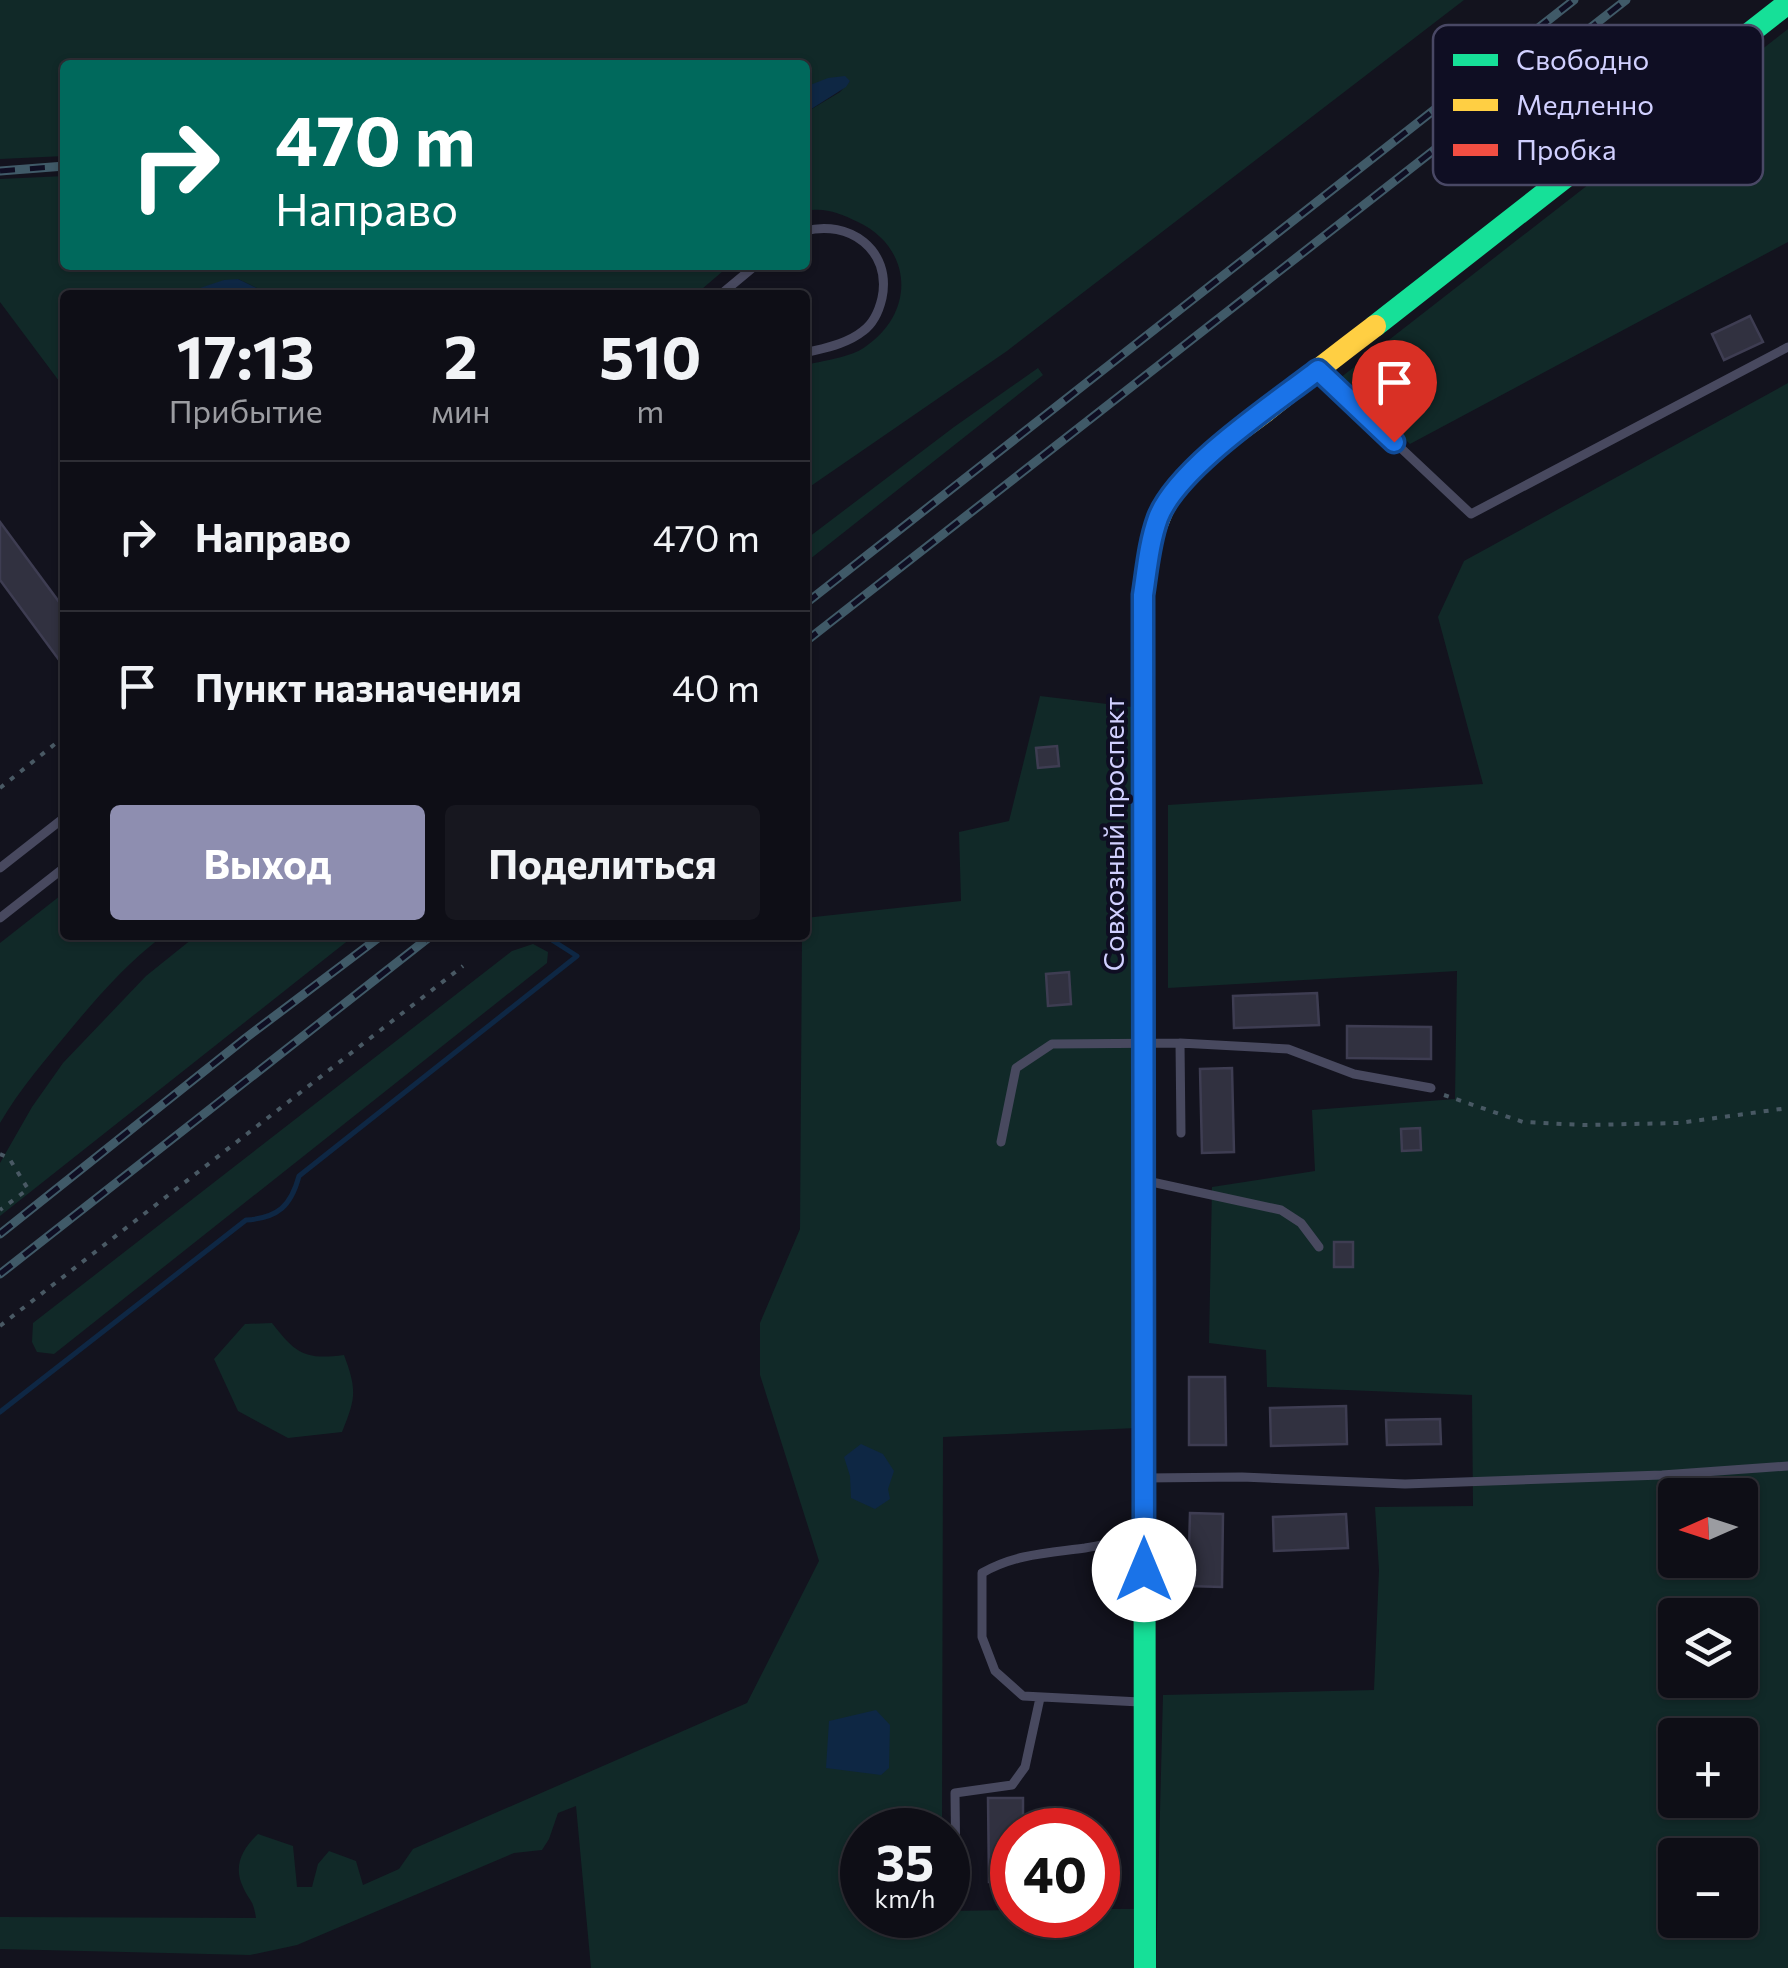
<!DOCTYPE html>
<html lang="ru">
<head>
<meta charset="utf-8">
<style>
	:root { --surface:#0e0e16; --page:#17171f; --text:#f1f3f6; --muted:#9b9ca1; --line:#2e2e35; --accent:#8e8eb0 }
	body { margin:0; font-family:Commissioner,sans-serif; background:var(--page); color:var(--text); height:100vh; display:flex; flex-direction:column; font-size:38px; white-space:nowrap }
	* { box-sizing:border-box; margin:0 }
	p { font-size:32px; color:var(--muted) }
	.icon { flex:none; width:55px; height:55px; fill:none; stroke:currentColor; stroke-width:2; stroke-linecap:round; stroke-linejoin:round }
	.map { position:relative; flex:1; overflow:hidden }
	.side { position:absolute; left:60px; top:290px; width:750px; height:650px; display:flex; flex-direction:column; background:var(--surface); border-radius:10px; box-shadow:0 2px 8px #0004,0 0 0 2px var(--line) }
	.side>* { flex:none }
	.hud { position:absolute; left:60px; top:60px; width:750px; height:210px; border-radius:10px; box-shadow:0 2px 8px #0004,0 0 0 2px var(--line); background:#00695c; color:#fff; overflow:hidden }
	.needle { width:65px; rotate:267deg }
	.buttons { position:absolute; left:1658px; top:1478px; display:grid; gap:20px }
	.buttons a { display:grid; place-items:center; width:100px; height:100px; border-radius:10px; background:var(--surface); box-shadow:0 2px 8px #0004,0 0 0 2px var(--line); font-size:50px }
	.speed { position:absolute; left:840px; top:1808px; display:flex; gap:20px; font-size:50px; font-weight:700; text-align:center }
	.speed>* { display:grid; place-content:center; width:130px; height:130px; border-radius:50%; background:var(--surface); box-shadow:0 2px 8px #0004,0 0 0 2px var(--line); line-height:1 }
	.speed small { font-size:25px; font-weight:400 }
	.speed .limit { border:15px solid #d22; background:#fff; color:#111 }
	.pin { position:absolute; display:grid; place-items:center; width:85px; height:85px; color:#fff; margin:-102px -42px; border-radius:50% 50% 50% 0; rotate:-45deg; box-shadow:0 0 10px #0007 }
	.pin .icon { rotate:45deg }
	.me { position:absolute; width:110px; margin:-55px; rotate:0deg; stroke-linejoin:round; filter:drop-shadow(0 0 8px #0008) }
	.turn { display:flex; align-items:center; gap:35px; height:210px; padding:0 50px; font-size:45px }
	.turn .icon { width:130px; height:130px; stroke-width:2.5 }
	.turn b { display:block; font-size:70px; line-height:85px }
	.eta { display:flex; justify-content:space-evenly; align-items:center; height:170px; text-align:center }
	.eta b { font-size:60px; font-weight:700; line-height:70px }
	.cta { display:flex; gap:20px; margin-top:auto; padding:20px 50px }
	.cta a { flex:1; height:115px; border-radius:10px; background:var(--accent); color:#fff; font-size:40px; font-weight:700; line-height:115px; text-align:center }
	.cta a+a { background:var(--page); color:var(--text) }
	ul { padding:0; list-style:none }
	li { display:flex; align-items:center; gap:30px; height:150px; padding:0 50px; border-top:2px solid var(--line) }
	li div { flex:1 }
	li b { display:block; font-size:38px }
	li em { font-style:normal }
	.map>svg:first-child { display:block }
	.green { fill:#112928; fill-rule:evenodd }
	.water { fill:#0e2744 }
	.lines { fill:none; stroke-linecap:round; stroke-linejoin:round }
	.stream { stroke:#0e2744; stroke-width:5 }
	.building { fill:#313140; stroke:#3e3d52; stroke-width:2.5 }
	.path { stroke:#495964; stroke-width:4; stroke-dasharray:5 8; stroke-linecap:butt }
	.lane { stroke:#48495f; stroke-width:9 }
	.fast { stroke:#16e098; stroke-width:22 }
	.slow { stroke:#ffcf43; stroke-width:22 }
	.jam { stroke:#f24e42; stroke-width:22 }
	.rail-casing { stroke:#405a68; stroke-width:9 }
	.rail { stroke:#0f0e23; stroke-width:5; stroke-dasharray:15; stroke-linecap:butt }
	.route-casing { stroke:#114b97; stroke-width:25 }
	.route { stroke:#1a73e8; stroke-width:18 }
	.labels { text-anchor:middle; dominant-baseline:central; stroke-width:8; stroke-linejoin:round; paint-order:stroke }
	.street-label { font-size:28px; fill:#d1d0ff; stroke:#0f0e23 }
	.key { fill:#0f0e23; stroke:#494865; stroke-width:2.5 }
	.key-label { font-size:28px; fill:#d1d0ff }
</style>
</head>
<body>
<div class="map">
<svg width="1788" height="1968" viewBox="0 0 1788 1968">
	<rect width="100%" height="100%" fill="#13131e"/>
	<path class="green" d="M0,0H1464L1007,351L805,490V365C822,361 852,357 865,347C916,313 913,248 858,222C839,213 825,207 805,211V113L840,92L850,81L822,82L805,87V65H65V156L0,159Z
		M1788,29V242L1410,444L1340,378Z
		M65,176V265H730L695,295H271L238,279L179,295H65V389L0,302V179Z
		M1038,368L1043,375L805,563V540L954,427Z
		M1788,383V1968H1156L1163,1695L1374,1690L1379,1570L1375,1507L1473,1506L1472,1395L1267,1387L1266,1350L1209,1343L1212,1187L1315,1171L1312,1110L1455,1099L1457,971L1168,988V805L1483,784L1438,617L1464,561ZM1675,1495H1740V1560H1675ZM1675,1615H1740V1680H1675ZM1675,1735H1740V1800H1675ZM1675,1855H1740V1920H1675Z
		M1040,696L1132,707L1136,1428L943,1437L942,1830H862V1915H948V1911L1012,1910V1915H1098V1909H1140V1968H591L576,1806L558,1813L549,1839L542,1850L514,1853L297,1945L250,1955L0,1949V1917L256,1918C253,1898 250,1903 243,1887C233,1866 242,1849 258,1834L293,1846L297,1887H312L318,1864L329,1851L356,1861L363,1885L399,1869L413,1849L747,1703L819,1561L760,1375V1323L800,1229L802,935H805V918L961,901L959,832L1009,821Z
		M65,892V935H164C128,962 99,995 70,1030C45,1060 20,1089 0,1123V943Z
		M197,935H355L0,1216V1163L32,1107L63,1063L146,976Z
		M533,944L548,952L547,963L54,1354L37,1352L32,1342L33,1323L512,951Z
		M272,1323C296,1354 305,1360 344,1355C357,1390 356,1398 342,1432L288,1438L238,1411L214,1359L245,1324Z"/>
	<path class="water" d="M845,76L850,81L846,87L805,113V87L828,78Z
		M238,279L271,295H179L224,280Z
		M861,1444L883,1454L894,1471L888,1489L890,1499L875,1509L851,1498L850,1476L844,1457Z
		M876,1710L890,1725L889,1768L881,1775L826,1768L829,1721Z"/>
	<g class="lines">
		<path class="stream" d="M0,1412L246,1220C278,1218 291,1206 299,1176L577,956L544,935"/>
	</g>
	<path class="building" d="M1750,316L1763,342L1724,360L1712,334Z
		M0,522L65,610V668L0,580Z
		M1057,746L1059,766L1038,768L1036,748Z
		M1069,972L1071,1004L1048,1006L1046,974Z
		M1317,993L1319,1025L1234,1028L1233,996Z
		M1347,1026L1431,1027V1059L1347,1058Z
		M1232,1068L1234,1152L1202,1153L1200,1069Z
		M1420,1128L1421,1150L1402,1151L1401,1129Z
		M1334,1242H1353V1267H1334Z
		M1189,1377H1225L1226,1445H1189Z
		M1346,1406L1347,1444L1271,1446L1270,1408Z
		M1440,1419L1441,1444L1387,1445L1386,1420Z
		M1190,1513L1223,1514L1222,1587L1188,1586Z
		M1346,1514L1348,1548L1274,1551L1273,1517Z
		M988,1798H1023V1830H1012V1881L989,1882Z"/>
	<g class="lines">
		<path class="path" d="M0,788L65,736
			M1444,1095L1523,1122L1584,1125L1679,1123L1788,1108
			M0,1154L9,1158L28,1189L0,1210
			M0,1326L463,966"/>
		<path class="lane" d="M805,231C849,219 892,250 882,298C879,311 874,323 863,331C847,344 824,348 805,353
			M720,295L756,265
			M1320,372L1471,514L1788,347
			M0,868L65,817
			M0,918L65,867
			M1180,1043L1181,1133
			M1001,1142L1016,1068L1052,1044L1180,1043L1288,1049L1354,1074L1431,1088
			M1147,1181L1281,1210L1301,1223L1319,1247
			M1146,1478L1242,1477L1405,1484L1662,1475L1788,1466
			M1140,1702L1023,1696L995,1671L982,1637V1573C1015,1554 1048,1553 1085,1548C1103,1545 1122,1540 1141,1537
			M956,1878L955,1793L1012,1785L1025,1767L1040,1698"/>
		<path class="fast" d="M1375,326L1788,3
			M1144,1092L1145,1968"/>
		<path class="slow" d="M1143,664C1143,613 1140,560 1162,512C1182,468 1228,440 1266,411C1302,382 1338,354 1375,326"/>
		<path class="jam" d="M1143,664L1144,1092"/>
		<g class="rail-casing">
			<path id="rail" d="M0,171L65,166
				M805,604L1574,0
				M805,642L1626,0
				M0,1234L247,1037L382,935
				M0,1274L432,935"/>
		</g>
		<use href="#rail" class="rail"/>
	</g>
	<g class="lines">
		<g class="route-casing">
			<path id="route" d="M1144,1570L1143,595C1147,569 1149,543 1158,518C1177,468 1274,404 1318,370L1394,442"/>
		</g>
		<use href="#route" class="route"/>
	</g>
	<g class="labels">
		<g class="street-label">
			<text transform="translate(1113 834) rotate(-90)">Совхозный проспект</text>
		</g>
	</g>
	<rect x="1433" y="25" width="330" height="160" rx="15" class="key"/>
	<rect x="1453" y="54" width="45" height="12" fill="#16e098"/>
	<rect x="1453" y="99" width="45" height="12" fill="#ffcf43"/>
	<rect x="1453" y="144" width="45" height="12" fill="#f24e42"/>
	<g class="key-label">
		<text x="1516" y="70">Свободно</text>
		<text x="1516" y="115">Медленно</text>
		<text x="1516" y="160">Пробка</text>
	</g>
</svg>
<div class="buttons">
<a><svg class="needle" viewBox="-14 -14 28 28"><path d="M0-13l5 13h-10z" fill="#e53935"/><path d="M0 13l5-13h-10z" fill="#9b9ca1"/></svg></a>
<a><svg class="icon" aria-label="layers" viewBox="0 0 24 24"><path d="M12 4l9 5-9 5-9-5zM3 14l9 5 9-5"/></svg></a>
<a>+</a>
<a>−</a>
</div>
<div class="speed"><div>35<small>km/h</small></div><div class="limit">40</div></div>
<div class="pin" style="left:1394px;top:442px;background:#d93025"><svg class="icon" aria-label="arrive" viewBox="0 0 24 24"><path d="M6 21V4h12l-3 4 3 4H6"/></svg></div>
<svg class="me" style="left:1144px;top:1570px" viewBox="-20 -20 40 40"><circle r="19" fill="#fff"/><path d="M0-13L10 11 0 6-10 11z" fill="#1a73e8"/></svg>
<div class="hud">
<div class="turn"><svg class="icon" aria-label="right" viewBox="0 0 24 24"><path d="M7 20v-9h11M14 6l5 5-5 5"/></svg><div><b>470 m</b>Направо</div></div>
</div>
<section class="side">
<div class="eta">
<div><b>17:13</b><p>Прибытие</p></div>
<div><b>2</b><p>мин</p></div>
<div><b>510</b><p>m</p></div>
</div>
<ul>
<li><svg class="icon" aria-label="right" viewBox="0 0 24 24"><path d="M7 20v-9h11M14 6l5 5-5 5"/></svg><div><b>Направо</b></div><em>470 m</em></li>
<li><svg class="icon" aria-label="arrive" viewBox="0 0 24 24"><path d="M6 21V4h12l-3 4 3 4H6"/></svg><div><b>Пункт назначения</b></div><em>40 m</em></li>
</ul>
<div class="cta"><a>Выход</a><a>Поделиться</a></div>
</section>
</div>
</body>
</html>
